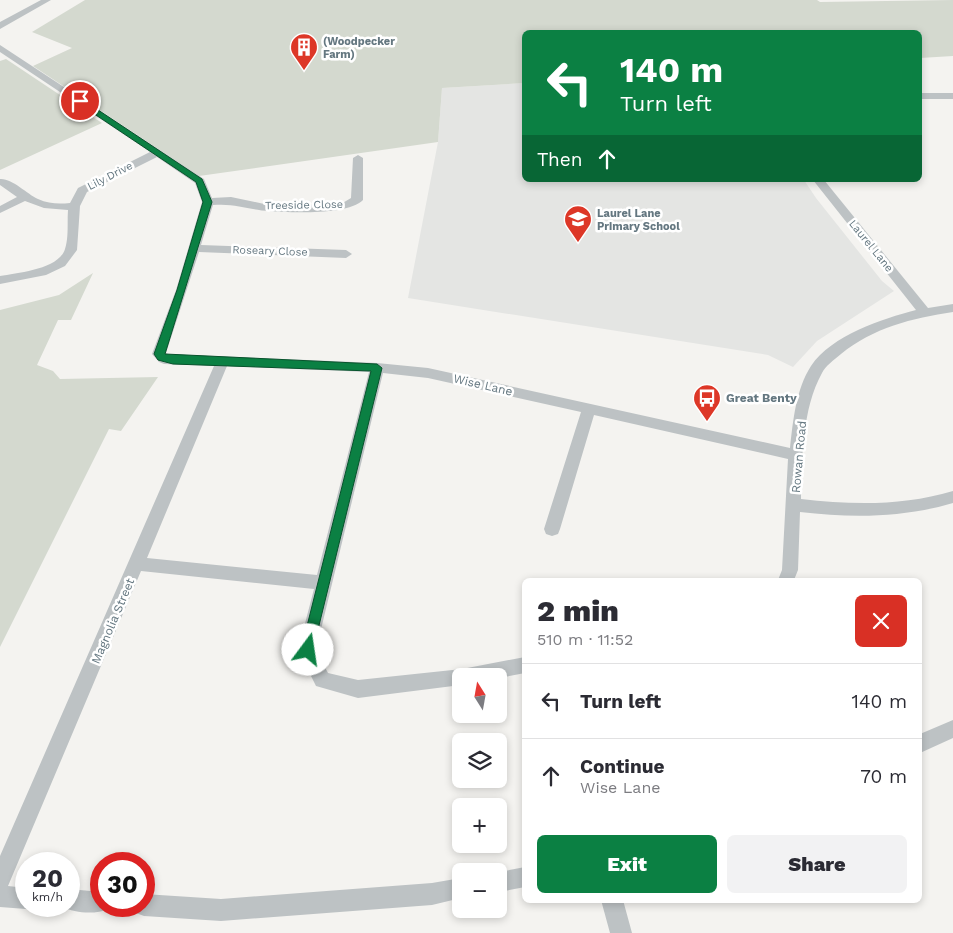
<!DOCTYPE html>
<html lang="en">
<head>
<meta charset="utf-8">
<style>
	:root { --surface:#fff; --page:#f2f2f3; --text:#2b2b33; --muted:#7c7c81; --line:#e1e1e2; --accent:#0b8043 }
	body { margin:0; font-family:"Work Sans",sans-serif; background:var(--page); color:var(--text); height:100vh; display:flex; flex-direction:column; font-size:19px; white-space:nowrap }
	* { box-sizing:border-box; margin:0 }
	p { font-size:16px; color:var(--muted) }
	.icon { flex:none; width:28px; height:28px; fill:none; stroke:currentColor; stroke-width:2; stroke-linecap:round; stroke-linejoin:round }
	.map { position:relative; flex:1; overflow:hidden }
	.panel { position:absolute; left:522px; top:578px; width:400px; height:325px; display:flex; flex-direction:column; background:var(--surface); border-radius:8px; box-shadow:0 2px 8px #0003 }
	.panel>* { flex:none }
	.guide { position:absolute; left:522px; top:30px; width:400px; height:152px; border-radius:8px; box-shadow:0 2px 8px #0003; background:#0b8043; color:#fff; overflow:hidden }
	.needle { width:32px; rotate:349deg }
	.buttons { position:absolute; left:452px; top:668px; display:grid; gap:10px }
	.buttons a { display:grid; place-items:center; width:55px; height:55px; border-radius:8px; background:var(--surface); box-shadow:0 2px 8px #0003; font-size:25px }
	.speed { position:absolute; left:15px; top:852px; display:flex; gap:10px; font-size:25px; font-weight:700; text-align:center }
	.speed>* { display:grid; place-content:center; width:65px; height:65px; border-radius:50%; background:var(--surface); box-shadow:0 2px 8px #0003; line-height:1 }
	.speed small { font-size:12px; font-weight:400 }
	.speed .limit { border:8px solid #d22; background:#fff; color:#111 }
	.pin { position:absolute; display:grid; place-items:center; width:42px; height:42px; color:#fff; margin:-21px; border:2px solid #fff; border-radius:50%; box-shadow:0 1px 5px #0007 }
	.me { position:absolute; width:55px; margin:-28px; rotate:14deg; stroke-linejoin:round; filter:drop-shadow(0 0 4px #0008) }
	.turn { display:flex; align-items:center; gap:18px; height:105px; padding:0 15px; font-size:22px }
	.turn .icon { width:65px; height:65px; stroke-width:2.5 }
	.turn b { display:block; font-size:35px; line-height:42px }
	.then { display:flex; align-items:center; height:48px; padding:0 15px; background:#0003; gap:10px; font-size:19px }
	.round { display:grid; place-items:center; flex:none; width:52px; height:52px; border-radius:8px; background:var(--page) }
	.headline { display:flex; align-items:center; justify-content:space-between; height:85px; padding:0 15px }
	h1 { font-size:30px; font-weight:800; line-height:38px }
	.cta { display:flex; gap:10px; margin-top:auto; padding:10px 15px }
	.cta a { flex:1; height:58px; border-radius:8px; background:var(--accent); color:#fff; font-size:20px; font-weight:800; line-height:58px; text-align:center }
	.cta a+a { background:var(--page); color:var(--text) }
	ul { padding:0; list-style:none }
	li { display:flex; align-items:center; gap:15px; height:75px; padding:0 15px; border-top:1px solid var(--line) }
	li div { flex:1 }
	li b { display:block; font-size:19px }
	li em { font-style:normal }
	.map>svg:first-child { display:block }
	.built { fill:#e4e5e3 }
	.green { fill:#d4d9cf }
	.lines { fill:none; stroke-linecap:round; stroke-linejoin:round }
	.minor { fill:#bdc2c4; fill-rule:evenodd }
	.route { fill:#0b8043; stroke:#07532c }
	.labels { text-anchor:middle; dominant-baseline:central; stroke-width:5; stroke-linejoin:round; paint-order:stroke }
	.far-poi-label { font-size:11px; font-weight:bold; fill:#647780; stroke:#fff; text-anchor:start }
	.far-street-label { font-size:11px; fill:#647780; stroke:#fff }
	.street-label { font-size:12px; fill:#647780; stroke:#fff }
	.poi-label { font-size:12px; font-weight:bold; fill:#647780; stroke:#fff; text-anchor:start }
</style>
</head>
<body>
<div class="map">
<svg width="953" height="933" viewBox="0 0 953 933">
	<rect width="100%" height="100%" fill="#f4f3f0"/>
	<path class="built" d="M525,83V180H804L816,198L882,281L894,291L817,341L793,367L768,355L408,298L438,142L442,88Z"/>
	<path class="green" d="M85,0H817L820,2L953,0V56L920,58V32H525V83L442,88L438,142L199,176L33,66L72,48L32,32Z
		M6,59L102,123L0,170V61Z
		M93,273L71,320H58L37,365L53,371L60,379L158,377L121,431L109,429L0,647V310L59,295Z"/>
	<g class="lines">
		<path class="minor" d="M41,0H51L0,29V22Z
			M0,45L204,179L212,198L231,197L269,205L341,204L351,198L353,158L358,155L363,158V200C349,215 290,213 270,211C248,210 236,203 213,205L201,245L346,250L352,254L346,258L199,252L166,353L168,354L377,363L428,368L790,448C793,421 796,389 811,366C832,335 882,319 916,310L813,180H824L928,308L953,304V312C912,318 873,328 841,354C834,360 825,366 822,373C802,409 802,459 801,499C853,505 903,506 953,491V503C902,518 852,518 800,512L798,570L794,580H778L782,570L788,459L594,415L560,529L558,534L552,536L546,534L544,529L581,412L428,378L383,373L316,650L328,673L358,680L462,669L525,657V673L499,678V676H461V685L358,698L316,686L298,650L314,589L141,571L8,886L26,888V906H32L26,909L0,907V856L214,366L164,364L159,362L152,354L176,290L202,202L195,183L157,157L87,192L80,206L77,250L65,266L46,275L0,284V276C18,273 59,269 65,249C69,237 67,222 68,210L44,208L25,201L0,213V206L17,197L0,185V179C12,178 27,194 38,199C49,204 59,204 70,203L78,188L150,152L0,52ZM227,366L369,372L317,575L147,558Z
			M920,93H953V99H920Z
			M953,720V738L920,753V734Z
			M525,867V887L499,892V872Z
			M461,878V898L432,905L221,921L144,916L136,913L134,906H144V894L221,899L432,883Z
			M69,889L101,892V906H110L108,909C95,915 75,913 62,907L69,906Z
			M601,900H623L632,933H610Z"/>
	</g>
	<path class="route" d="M78,100H83L202,179L212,202L165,354L377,364L382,368L312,654L308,656L303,654L301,650L371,371L173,364L158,360L154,354L177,290L203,202L196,182L78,103Z"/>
	<defs>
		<g id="building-pin" transform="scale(1.4375)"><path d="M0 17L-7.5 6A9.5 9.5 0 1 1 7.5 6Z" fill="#dd3727" stroke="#fff"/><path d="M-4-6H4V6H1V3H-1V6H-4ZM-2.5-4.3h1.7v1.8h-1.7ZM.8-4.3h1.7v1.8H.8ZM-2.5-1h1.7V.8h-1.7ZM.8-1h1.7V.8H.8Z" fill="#fff"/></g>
		<g id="school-pin" transform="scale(1.4375)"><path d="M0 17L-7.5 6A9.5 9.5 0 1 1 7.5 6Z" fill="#dd3727" stroke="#fff"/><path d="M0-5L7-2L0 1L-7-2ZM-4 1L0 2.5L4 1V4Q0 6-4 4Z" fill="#fff"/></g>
		<g id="bus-pin" transform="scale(1.4375)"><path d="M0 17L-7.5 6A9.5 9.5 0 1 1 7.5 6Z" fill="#dd3727" stroke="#fff"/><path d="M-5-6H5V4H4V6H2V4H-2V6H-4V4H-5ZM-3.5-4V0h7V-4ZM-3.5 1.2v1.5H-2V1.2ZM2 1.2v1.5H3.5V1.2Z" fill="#fff"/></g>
	</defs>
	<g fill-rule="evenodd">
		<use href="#building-pin" x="304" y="47"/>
		<use href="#school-pin" x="578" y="219"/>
		<use href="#bus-pin" x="707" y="398"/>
	</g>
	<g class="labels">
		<g class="far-poi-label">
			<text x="323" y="41">(Woodpecker<tspan x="323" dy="13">Farm)</tspan></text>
			<text x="597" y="213">Laurel Lane<tspan x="597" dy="13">Primary School</tspan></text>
		</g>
		<g class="far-street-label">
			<text transform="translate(110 176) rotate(-27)">Lily Drive</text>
			<text transform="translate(304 205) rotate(-1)">Treeside Close</text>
			<text transform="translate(871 246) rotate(51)">Laurel Lane</text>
			<text transform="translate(270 251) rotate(2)">Roseary Close</text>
		</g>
		<g class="street-label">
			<text transform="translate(483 385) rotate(13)">Wise Lane</text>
			<text transform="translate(799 457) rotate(-85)">Rowan Road</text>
			<text transform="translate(113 621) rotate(-67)">Magnolia Street</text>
		</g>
		<g class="poi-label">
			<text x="726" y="398">Great Benty</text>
		</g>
	</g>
</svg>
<div class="buttons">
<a><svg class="needle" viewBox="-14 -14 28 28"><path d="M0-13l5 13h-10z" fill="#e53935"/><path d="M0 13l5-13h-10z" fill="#7c7c81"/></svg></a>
<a><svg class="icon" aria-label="layers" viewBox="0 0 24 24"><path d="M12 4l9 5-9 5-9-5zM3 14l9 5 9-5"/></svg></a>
<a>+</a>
<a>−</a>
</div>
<div class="speed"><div>20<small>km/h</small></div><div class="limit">30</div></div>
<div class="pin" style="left:80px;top:101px;background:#d93025"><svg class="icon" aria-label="arrive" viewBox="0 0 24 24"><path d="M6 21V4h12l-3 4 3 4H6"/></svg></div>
<svg class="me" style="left:308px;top:650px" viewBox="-20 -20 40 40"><circle r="19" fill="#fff"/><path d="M0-13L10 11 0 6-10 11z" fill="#0b8043"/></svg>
<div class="guide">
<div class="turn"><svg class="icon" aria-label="left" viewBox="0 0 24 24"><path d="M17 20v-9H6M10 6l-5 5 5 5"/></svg><div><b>140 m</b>Turn left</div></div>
<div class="then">Then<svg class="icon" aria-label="ahead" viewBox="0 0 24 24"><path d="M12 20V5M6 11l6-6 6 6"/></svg></div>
</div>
<section class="panel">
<div class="headline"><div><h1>2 min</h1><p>510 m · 11:52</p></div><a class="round" style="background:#d93025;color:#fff"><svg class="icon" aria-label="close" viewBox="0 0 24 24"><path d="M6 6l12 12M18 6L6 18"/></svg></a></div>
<ul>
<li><svg class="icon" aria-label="left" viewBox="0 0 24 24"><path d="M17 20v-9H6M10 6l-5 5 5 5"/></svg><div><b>Turn left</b></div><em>140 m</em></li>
<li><svg class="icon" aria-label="ahead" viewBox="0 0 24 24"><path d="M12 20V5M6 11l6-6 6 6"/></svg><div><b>Continue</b><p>Wise Lane</p></div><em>70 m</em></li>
</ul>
<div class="cta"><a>Exit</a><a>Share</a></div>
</section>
</div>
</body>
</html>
